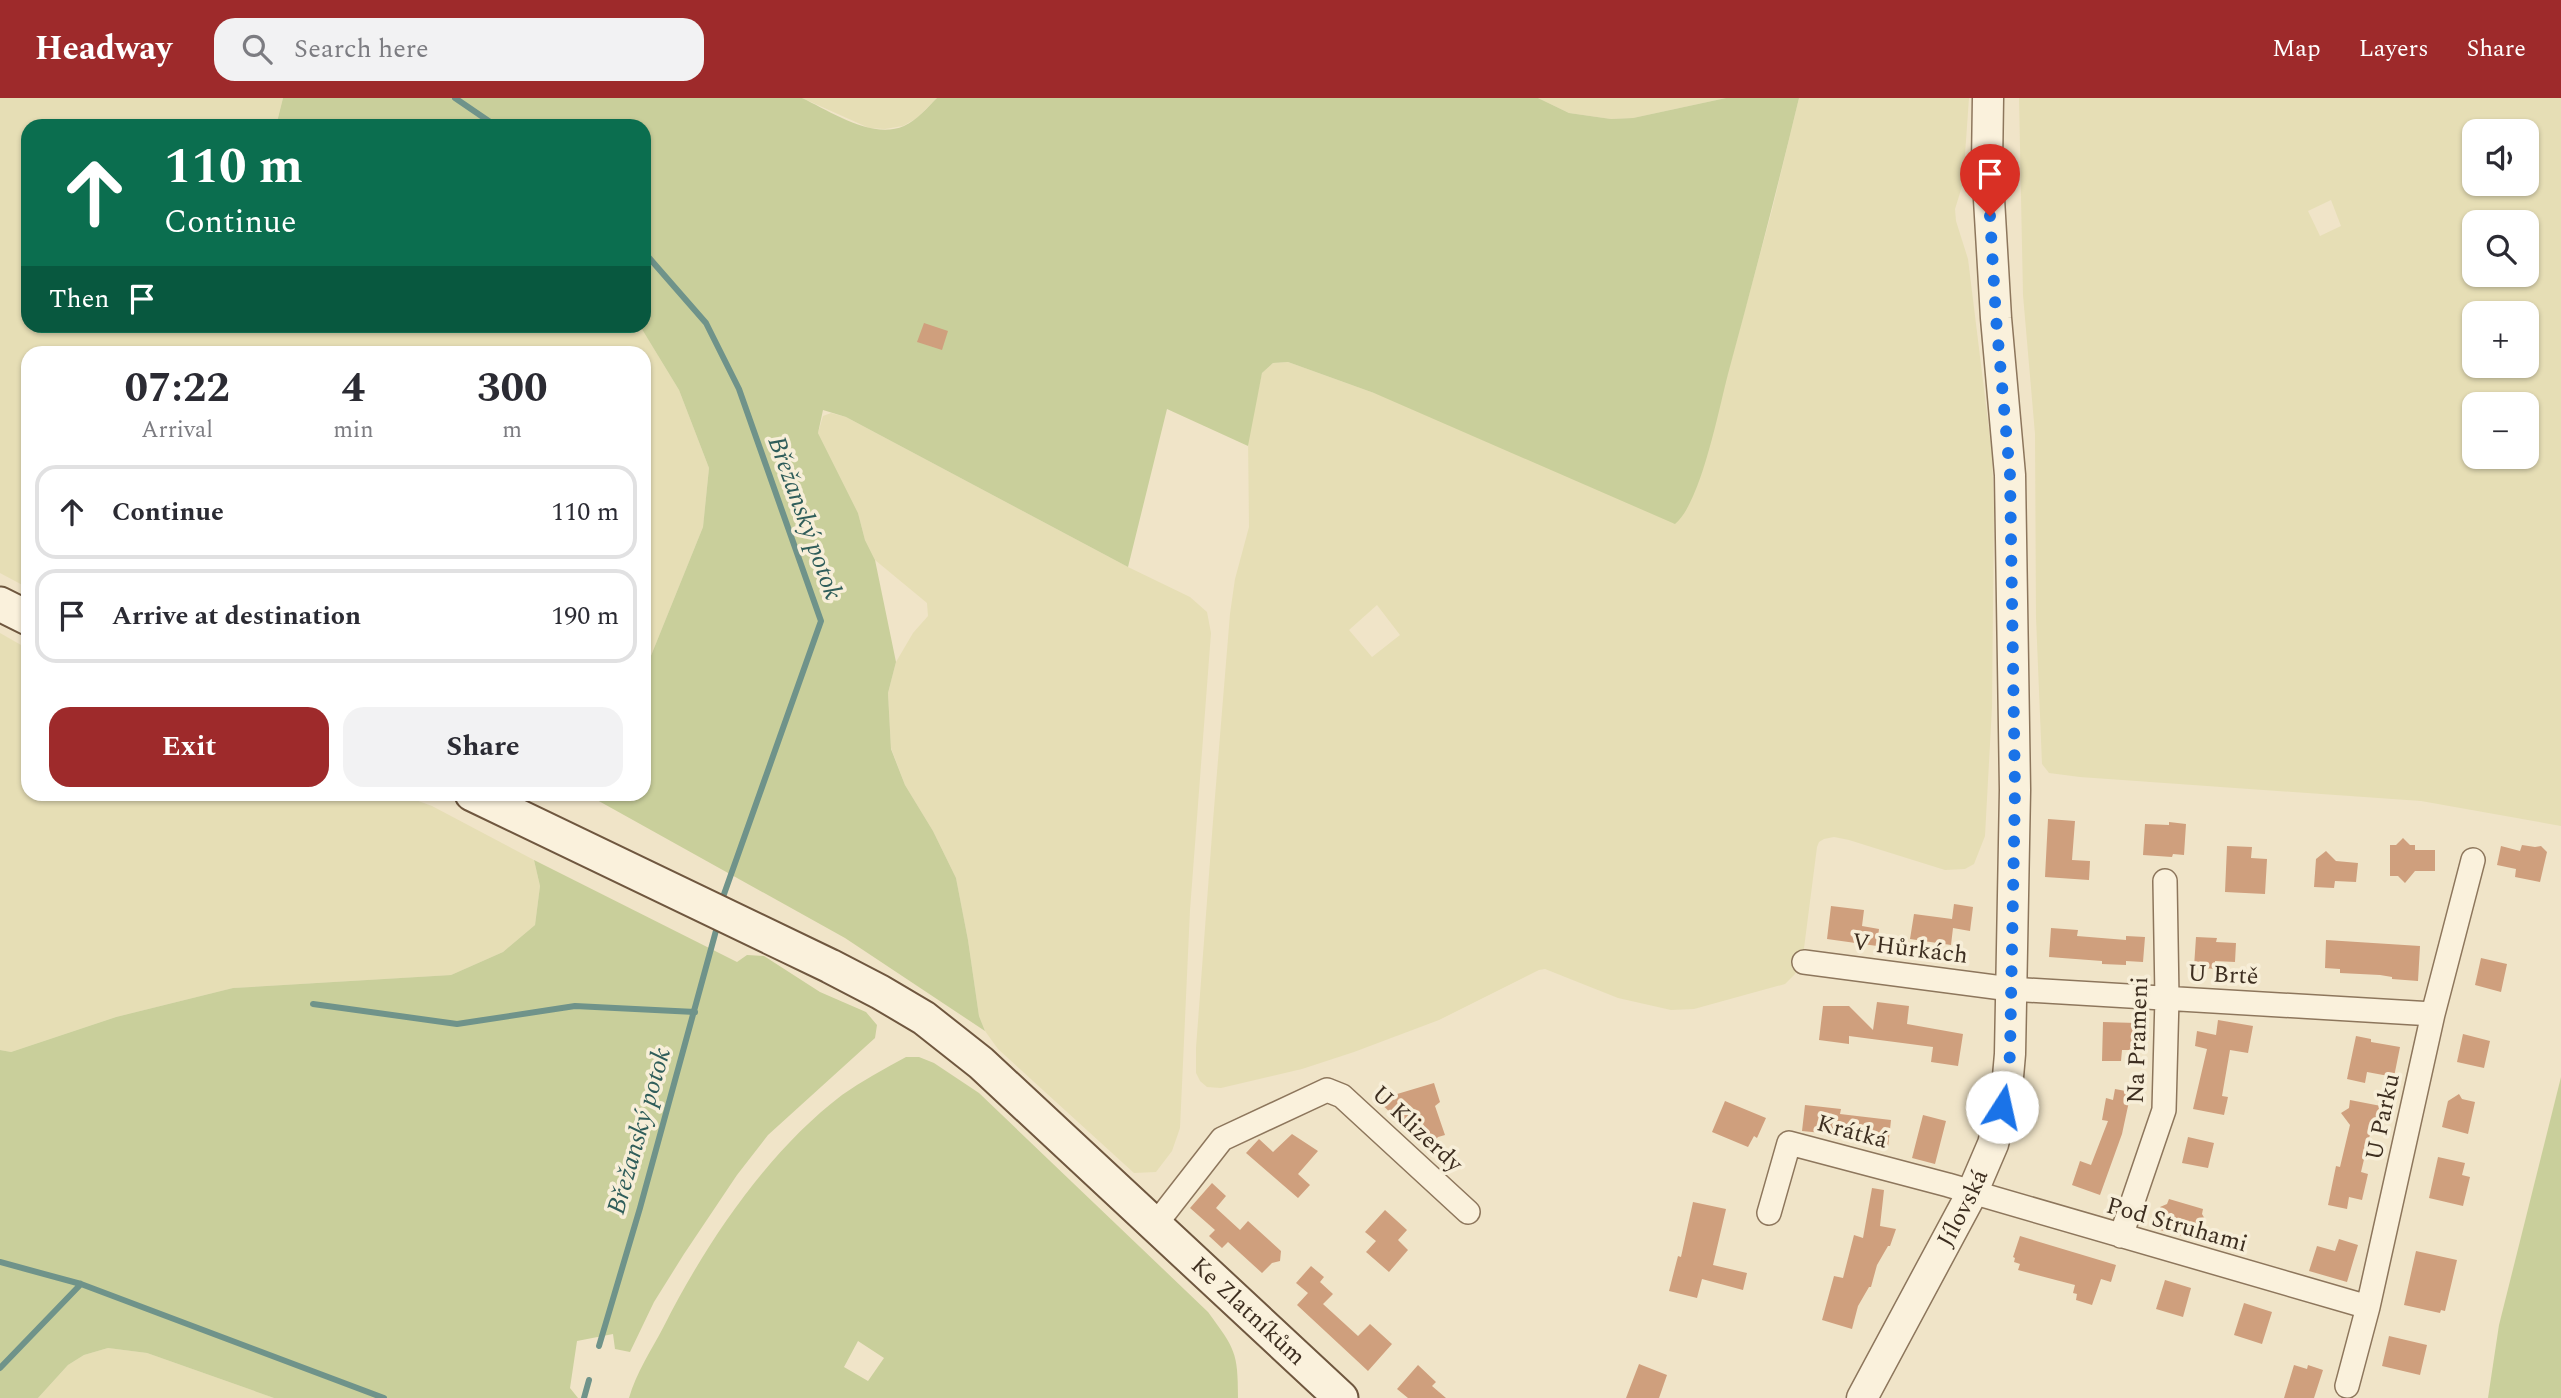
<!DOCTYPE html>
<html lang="en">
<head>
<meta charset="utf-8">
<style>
	:root { --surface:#fff; --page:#f2f2f3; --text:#2b2b33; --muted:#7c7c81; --line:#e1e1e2; --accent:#9e2a2b }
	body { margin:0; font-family:Spectral,serif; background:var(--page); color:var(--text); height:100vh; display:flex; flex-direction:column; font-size:26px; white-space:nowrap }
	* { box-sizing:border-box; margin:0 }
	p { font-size:23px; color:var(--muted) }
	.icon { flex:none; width:38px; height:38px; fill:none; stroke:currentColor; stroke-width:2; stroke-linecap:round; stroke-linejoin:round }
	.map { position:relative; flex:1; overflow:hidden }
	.drawer { position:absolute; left:21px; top:248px; width:630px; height:455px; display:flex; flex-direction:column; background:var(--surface); border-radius:21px; box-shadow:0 2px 5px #0004 }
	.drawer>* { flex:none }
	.banner { position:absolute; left:21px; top:21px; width:630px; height:214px; border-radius:21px; box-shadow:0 2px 5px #0004; background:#0b6e4f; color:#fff; overflow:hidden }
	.tools { position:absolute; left:2462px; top:21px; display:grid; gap:14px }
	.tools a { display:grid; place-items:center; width:77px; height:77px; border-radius:14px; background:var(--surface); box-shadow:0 2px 5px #0004; font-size:35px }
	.pin { position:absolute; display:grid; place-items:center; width:60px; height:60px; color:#fff; margin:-72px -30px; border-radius:50% 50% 50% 0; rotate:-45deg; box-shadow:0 0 7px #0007 }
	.pin .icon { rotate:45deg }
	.me { position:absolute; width:77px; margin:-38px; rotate:10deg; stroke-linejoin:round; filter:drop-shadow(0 0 5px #0008) }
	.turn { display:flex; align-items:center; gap:24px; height:147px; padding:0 28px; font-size:32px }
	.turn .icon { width:91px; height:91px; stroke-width:2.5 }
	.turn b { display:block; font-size:49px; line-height:60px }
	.then { display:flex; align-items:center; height:66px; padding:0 28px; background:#0003; gap:14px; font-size:26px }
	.eta { display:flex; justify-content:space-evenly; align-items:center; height:119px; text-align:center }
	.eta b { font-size:42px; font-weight:700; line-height:49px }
	.action { display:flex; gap:14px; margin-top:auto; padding:14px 28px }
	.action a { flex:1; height:80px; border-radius:21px; background:var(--accent); color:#fff; font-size:28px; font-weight:700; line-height:80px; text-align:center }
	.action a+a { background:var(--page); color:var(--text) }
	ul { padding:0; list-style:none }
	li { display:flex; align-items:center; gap:21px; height:94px; margin:0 14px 10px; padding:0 14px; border:4px solid var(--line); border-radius:21px }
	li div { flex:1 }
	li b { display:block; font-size:26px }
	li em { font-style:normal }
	header { display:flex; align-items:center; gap:42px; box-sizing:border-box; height:98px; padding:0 35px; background:var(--accent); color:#fff }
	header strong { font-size:33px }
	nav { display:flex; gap:38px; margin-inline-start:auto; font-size:24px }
	.search { width:490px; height:63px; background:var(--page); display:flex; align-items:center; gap:18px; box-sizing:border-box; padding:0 24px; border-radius:21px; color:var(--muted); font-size:26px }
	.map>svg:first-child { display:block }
	.farmland { fill:#e6deb5; fill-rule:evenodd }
	.green { fill:#c9cf9b; fill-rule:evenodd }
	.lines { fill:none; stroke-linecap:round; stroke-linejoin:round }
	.stream { stroke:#6f938a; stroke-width:6 }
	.building { fill:#cf9f7d }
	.minor-casing { stroke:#8d765c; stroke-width:26 }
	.tertiary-casing { stroke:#8d765c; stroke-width:33 }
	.secondary-casing { stroke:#6f573f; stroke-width:37 }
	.minor { stroke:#faf1dc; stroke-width:23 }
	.tertiary { stroke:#faf1dc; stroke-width:30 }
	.secondary { stroke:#faf1dc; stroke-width:33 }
	.route { stroke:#1a73e8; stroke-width:12; stroke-dasharray:0 21.6 }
	.labels { text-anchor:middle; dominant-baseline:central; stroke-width:7; stroke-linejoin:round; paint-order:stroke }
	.street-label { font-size:24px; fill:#3d2e20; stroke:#f7eed8 }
	.water-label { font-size:26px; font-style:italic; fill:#2f5d5a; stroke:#f7eed8 }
</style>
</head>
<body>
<header>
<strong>Headway</strong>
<div class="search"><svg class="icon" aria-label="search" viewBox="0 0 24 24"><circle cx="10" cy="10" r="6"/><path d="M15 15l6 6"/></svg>Search here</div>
<nav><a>Map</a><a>Layers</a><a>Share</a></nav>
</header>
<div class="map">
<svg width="2561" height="1300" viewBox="0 0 2561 1300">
	<rect width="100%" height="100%" fill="#f0e4c8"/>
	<path class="farmland" d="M0,0H283L276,28H28V228H640L679,292L709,370L703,429L644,575V256H28V490L0,475Z
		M802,0H937L917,20L903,28L885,31L869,30Z
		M1538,0H1726L1633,20L1611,21L1569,15Z
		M1799,0H1969L1963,85L1955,111L1956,123L1968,161L1992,356L1994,411L1992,609L1985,738L1974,766L1965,771L1945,772L1849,742L1834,739L1824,741L1819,744L1817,749L1803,858L1795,876L1785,886L1694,911L1671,912L1618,900L1545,871L1539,872L1439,922L1354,954L1302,971L1221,990L1207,989L1200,983L1196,975V950L1213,723L1230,516L1235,481L1249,429L1248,338L1262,275L1273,265L1288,264L1374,295L1701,374L1772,112ZM1377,507L1400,537L1372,559L1349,532Z
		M2019,0H2561V728L2421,703L2080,679L2049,675L2042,666L2036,520L2035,336L2023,197ZM2527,33V86H2474V33ZM2331,102L2341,128L2320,138L2308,113ZM2527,124V177H2474V124ZM2527,215V268H2474V215ZM2527,306V359H2474V306Z
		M831,315L846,319L1128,469L1190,499L1207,514L1211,535L1190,812L1180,1030L1172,1053L1156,1074L1134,1075L998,951L985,933L979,918L968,842L956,780L933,733L905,687L891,650L888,595L896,564L913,535L928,518L927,505L875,462L865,442L858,415L818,335L823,318Z
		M0,535L28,551V696L402,697L432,708L534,762L540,788L535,827L503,854L451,877L233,890L116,919L11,954L0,952Z
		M108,1250L147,1255L274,1300H38L68,1267L84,1257Z"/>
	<path class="green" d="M283,0H802C830,13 872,42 904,28C917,22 927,10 937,0H1538L1569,15L1611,21L1633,20L1726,0H1799C1777,92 1753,184 1728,276C1719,310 1701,405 1675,426L1374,295L1288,264L1273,265L1262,275L1248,348L1167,311L1128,469L846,319L823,312L818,335L858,415L865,442L875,462L896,564L888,595L891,651L905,687L933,733L956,780L968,842L979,918L985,933L845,840L588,697L644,696V575L703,429L709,370L679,292L640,228H644V28H276Z
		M534,762L737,864L747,857L764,858L820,894L866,914L877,927L875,940L768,1037L737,1077L684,1156L654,1204L630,1254L615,1251L613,1236L577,1243L570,1290L578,1300H274L147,1255L108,1250L84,1257L68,1267L38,1300H0V952L11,954L116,919L233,890L451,877L503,854L535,827L540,788Z
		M906,959H919L934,965L979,995L1208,1214C1235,1251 1238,1254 1238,1300H629C636,1275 652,1251 664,1228C706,1145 767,1054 842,997C862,983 884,971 906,959ZM858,1243L884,1260L868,1283L844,1269Z
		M2561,979V1300H2488L2499,1227Z"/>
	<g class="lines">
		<path class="stream" d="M455,0L496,28
			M644,154L706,225L739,291L821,523L723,799
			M313,906L457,926L575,908L695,914
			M0,1164L81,1186L384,1300
			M599,1248L640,1110L717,829
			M0,1270L81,1186
			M584,1300L589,1282"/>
	</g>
	<path class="building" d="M924,225L948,233L942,252L917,244Z
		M2048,721L2075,723L2072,762L2090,763L2089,782L2045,779Z
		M2169,724L2186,726L2184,757L2173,756L2172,759L2143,757L2145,726L2169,727Z
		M2403,740L2410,747H2415V752H2435V773H2415L2405,785L2398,778H2390V747H2396Z
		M2522,747L2535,749L2541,748L2547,754L2540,784L2515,779L2516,771L2497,767L2501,748L2520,753Z
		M2227,748L2252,749L2251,760L2267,761L2265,796L2225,794Z
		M2326,753L2336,763L2358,765L2356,784L2335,783L2334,790L2314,789L2316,761Z
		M1954,806L1973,809L1970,833L1953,830L1951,847L1910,841L1914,816L1952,821Z
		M1831,808L1864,812L1862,828L1879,831L1877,848L1827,841Z
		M2051,830L2078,832L2077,838L2126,842V838L2145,839L2143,864L2126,863V867L2102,866V863L2049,859Z
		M2196,839L2217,840L2216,844L2236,845L2235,864L2215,863V871L2194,869Z
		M2326,842L2420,848L2418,883L2392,881V879L2380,877L2340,875V871L2325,870Z
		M2481,860L2507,866L2501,894L2475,887Z
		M1877,904L1909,908L1907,926L1963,936L1958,968L1931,964L1933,949L1849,938V946L1819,942L1823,908H1849L1873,932Z
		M2218,922L2253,928L2248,955L2230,952L2222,998L2228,999L2224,1017L2193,1011L2207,951L2195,948L2197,933L2216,937Z
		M2103,924L2136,925L2135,952H2122L2121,963H2102Z
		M2463,936L2490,943L2484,970L2457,964Z
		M2356,938L2371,941V944L2400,949L2394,979L2367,974L2365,985L2347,981Z
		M1434,985L1440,1004L1435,1008L1445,1037L1438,1039L1428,1050L1377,1002Z
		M2115,991L2131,994L2122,1036L2100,1097L2072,1087L2080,1063L2091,1067L2108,1023L2102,1022L2106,1000L2113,1002Z
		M2459,996L2462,1001L2475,1004L2468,1036L2442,1029L2448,1003Z
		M2350,1002L2381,1008L2380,1014L2385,1022L2377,1027L2375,1033L2371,1032L2361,1074L2368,1076L2362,1102L2349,1099L2347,1111L2328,1107L2336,1068L2340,1069L2350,1027L2341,1015L2349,1010Z
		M1725,1003L1766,1020L1757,1040L1754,1038L1748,1049L1712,1034Z
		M1805,1007L1841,1011L1840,1016L1891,1022L1888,1050L1861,1047L1862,1039L1802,1033Z
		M1923,1017L1946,1023L1935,1066L1912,1060Z
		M1292,1036L1318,1053L1298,1076L1310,1087L1298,1100L1246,1055L1259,1041L1273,1054Z
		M2188,1039L2214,1045L2208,1070L2182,1065Z
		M2438,1059L2465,1065L2462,1077L2470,1079L2463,1108L2429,1100Z
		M1212,1085L1226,1098L1216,1110L1240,1132L1248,1123L1281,1153L1280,1163L1272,1165L1262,1175L1228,1144L1222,1150L1209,1138L1215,1132L1190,1110Z
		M1872,1090L1884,1092L1880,1128L1896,1131L1890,1148H1888L1877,1167L1871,1189H1869L1858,1208L1852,1231L1822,1222L1834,1178L1843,1180L1854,1137L1863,1140Z
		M2169,1101L2203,1111L2202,1116L2206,1123L2198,1126L2193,1141L2160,1132L2164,1116L2160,1109L2167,1106Z
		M1693,1104L1726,1111L1713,1167L1747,1175L1743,1192L1702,1181L1697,1200L1669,1193L1678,1158L1681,1159Z
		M1385,1112L1407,1132L1398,1142L1408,1152L1389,1174L1366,1154L1376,1143L1365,1134Z
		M2020,1138L2116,1167L2111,1184L2101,1181L2092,1207L2076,1202L2077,1196L2073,1195L2075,1187L2018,1172L2020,1166L2014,1164L2015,1160L2013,1159Z
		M2339,1141L2358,1147L2347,1184L2309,1173L2317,1148L2335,1153Z
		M2416,1153L2457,1162L2445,1213L2441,1212L2440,1215L2404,1207Z
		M1311,1168L1324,1179L1320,1184L1333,1196L1323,1206L1358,1238L1370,1226L1392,1246L1368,1273L1297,1207L1308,1195L1296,1185Z
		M2165,1182L2191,1190L2183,1219L2156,1211Z
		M2244,1205L2272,1214L2262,1246L2234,1237Z
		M2389,1238L2427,1247L2420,1277L2382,1268Z
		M1639,1266L1667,1277L1659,1300H1626Z
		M1418,1267L1436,1284L1432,1288L1446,1300H1408L1397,1291Z
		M2294,1267L2307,1271L2308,1267L2323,1272L2314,1300H2284Z"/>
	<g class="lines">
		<g class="minor-casing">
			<path id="minor" d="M1804,864L2010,891L2433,916
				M1769,1115L1789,1045L1948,1087L2368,1209
				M1155,1127L1222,1041L1327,992L1342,998L1468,1114
				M2121,1138L2164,1012L2167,900L2165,783
				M2347,1288L2368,1209L2433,916L2473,762"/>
		</g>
		<g class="tertiary-casing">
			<g id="tertiary">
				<path id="s1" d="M1862,1300L1972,1095L1993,1046L2007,990L2010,956L2015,692L2010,377L1996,220L1987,67L1988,0"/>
			</g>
		</g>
		<g class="secondary-casing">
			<g id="secondary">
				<path d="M0,506L28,520"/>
				<path id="s2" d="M472,696L830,868L880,894L924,920L981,965L1341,1300"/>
			</g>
		</g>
		<use href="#minor" class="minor"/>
		<use href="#tertiary" class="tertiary"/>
		<use href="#secondary" class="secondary"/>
	</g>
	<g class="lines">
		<path class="route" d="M1990,118L1996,220L2010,377L2015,692L2010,956L2007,990L2002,1009"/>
	</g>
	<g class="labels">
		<g class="street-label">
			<text transform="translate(1910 851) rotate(7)">V Hůrkách</text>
			<text transform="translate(2223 877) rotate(3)">U Brtě</text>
			<text transform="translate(2138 942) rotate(-88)">Na Prameni</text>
			<text transform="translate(2383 1019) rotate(-78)">U Parku</text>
			<text transform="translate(1417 1031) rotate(43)">U Klizerdy</text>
			<text transform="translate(1852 1034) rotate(15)">Krátká</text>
			<text stroke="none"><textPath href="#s1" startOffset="215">Jílovská</textPath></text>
			<text transform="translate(2177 1127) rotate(16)">Pod Struhami</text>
			<text stroke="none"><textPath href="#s2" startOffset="942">Ke Zlatníkům</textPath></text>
		</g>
		<g class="water-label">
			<text transform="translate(805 420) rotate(70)">Břežanský potok</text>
			<text transform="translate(639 1033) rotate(-74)">Břežanský potok</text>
		</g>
	</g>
</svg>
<div class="tools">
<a><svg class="icon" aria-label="sound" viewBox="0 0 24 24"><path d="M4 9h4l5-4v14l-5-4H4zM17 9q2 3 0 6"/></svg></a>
<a><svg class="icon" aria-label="search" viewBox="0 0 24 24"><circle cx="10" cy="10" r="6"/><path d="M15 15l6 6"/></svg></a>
<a>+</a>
<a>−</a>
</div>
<div class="pin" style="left:1990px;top:118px;background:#d93025"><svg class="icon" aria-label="arrive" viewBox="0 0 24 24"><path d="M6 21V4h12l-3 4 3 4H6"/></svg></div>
<svg class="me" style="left:2002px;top:1009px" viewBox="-20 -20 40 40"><circle r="19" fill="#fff"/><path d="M0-13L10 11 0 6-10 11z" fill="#1a73e8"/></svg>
<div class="banner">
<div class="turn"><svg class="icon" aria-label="ahead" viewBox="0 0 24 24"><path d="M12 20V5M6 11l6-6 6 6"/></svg><div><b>110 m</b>Continue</div></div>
<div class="then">Then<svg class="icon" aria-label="arrive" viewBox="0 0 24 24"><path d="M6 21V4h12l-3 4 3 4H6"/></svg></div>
</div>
<section class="drawer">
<div class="eta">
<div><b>07:22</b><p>Arrival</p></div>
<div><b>4</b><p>min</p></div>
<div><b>300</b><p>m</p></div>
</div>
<ul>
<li><svg class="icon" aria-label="ahead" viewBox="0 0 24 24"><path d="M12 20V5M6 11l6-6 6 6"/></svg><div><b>Continue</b></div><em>110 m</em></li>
<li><svg class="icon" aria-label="arrive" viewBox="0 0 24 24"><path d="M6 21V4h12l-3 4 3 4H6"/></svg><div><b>Arrive at destination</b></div><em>190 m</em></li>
</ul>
<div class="action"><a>Exit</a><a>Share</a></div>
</section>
</div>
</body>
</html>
